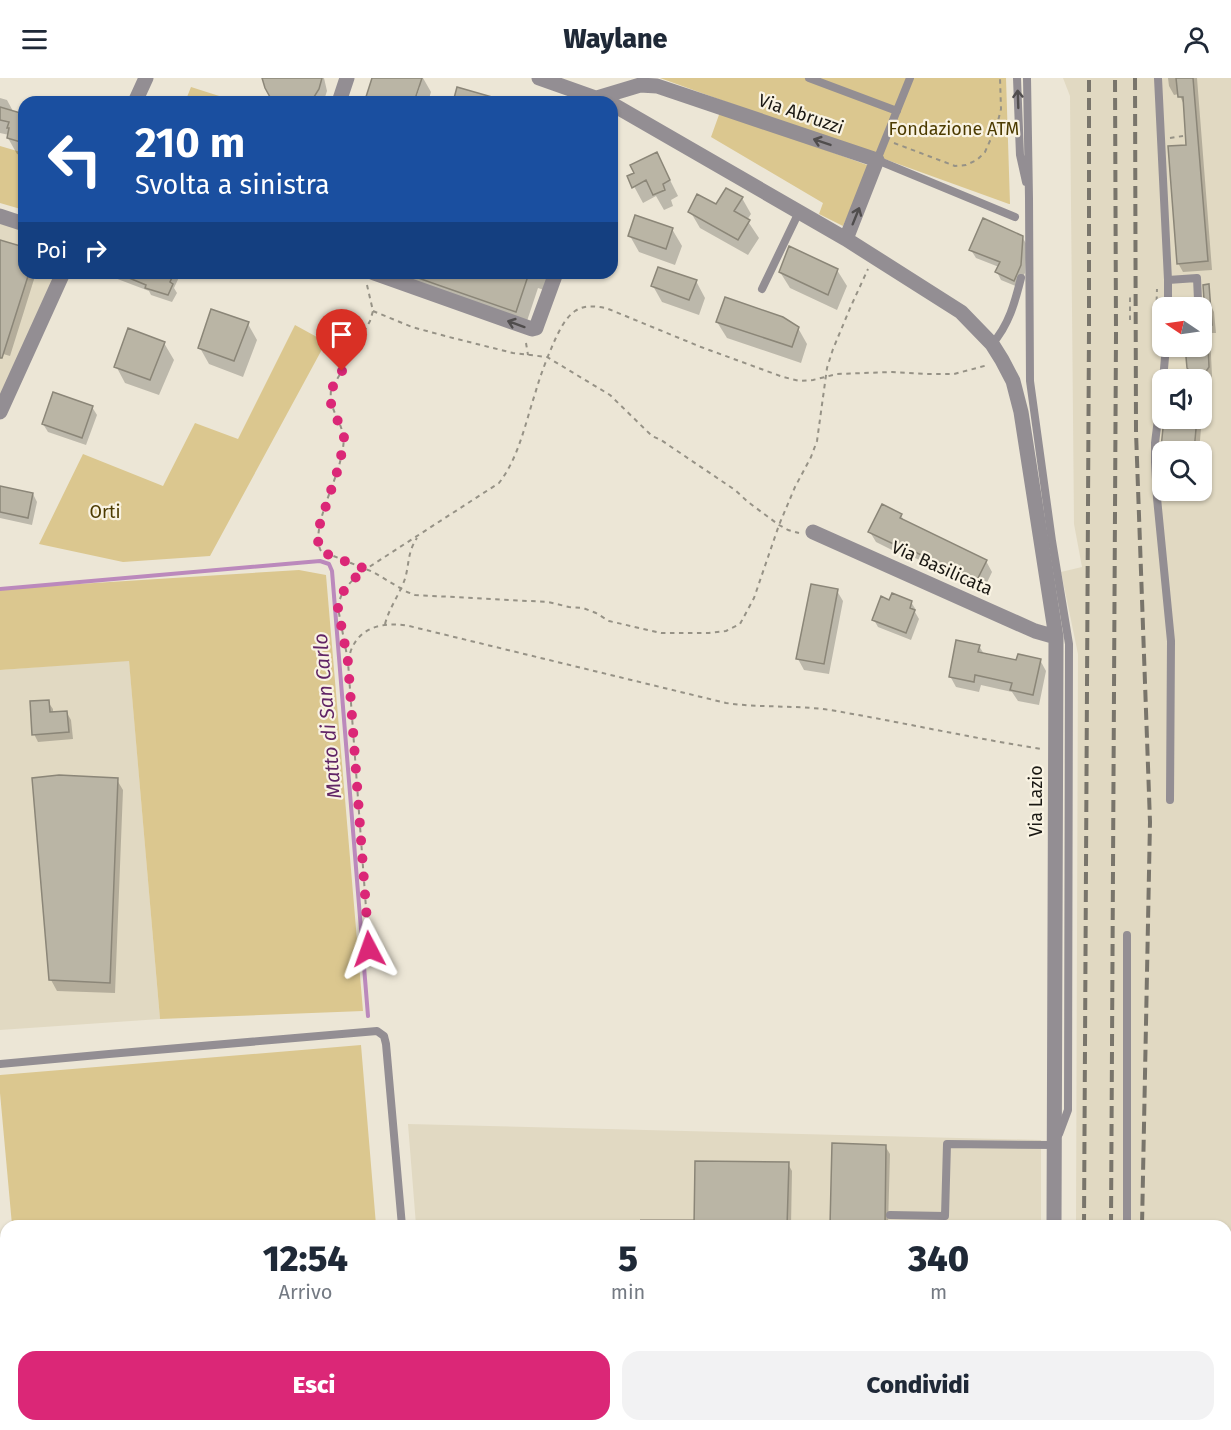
<!DOCTYPE html>
<html lang="it">
<head>
<meta charset="utf-8">
<style>
	:root { --surface:#fff; --page:#f2f2f3; --text:#1f2937; --muted:#747a83; --accent:#db2777 }
	body { margin:0; font-family:"Fira Sans",sans-serif; background:var(--page); color:var(--text); height:100vh; display:flex; flex-direction:column; font-size:22px; white-space:nowrap }
	* { box-sizing:border-box; margin:0 }
	p { font-size:20px; color:var(--muted) }
	.icon { flex:none; width:33px; height:33px; fill:none; stroke:currentColor; stroke-width:2; stroke-linecap:round; stroke-linejoin:round }
	.map { position:relative; flex:1; overflow:hidden }
	.details { position:absolute; left:0px; top:1142px; width:1232px; height:212px; display:flex; flex-direction:column; background:var(--surface); border-radius:18px 18px 0 0; box-shadow:0 2px 4px #0004 }
	.details>* { flex:none }
	.hud { position:absolute; left:18px; top:18px; width:600px; height:183px; border-radius:18px; box-shadow:0 2px 4px #0004; background:#1a4fa0; color:#fff; overflow:hidden }
	.needle { width:39px; rotate:283deg }
	.fabs { position:absolute; left:1152px; top:219px; display:grid; gap:12px }
	.fabs a { display:grid; place-items:center; width:60px; height:60px; border-radius:12px; background:var(--surface); box-shadow:0 2px 4px #0004; font-size:30px }
	.pin { position:absolute; display:grid; place-items:center; width:51px; height:51px; color:#fff; margin:-62px -26px; border-radius:50% 50% 50% 0; rotate:-45deg; box-shadow:0 0 6px #0007 }
	.pin .icon { rotate:45deg }
	.me { position:absolute; width:66px; margin:-33px; rotate:356deg; stroke-linejoin:round; filter:drop-shadow(0 0 4px #0008) }
	.turn { display:flex; align-items:center; gap:21px; height:126px; padding:0 18px; font-size:27px }
	.turn .icon { width:78px; height:78px; stroke-width:2.5 }
	.turn b { display:block; font-size:42px; line-height:51px }
	.then { display:flex; align-items:center; height:57px; padding:0 18px; background:#0003; gap:12px; font-size:22px }
	.eta { display:flex; justify-content:space-evenly; align-items:center; height:102px; text-align:center }
	.eta b { font-size:36px; font-weight:800; line-height:42px }
	.cta { display:flex; gap:12px; margin-top:auto; padding:12px 18px }
	.cta a { flex:1; height:69px; border-radius:18px; background:var(--accent); color:#fff; font-size:24px; font-weight:800; line-height:69px; text-align:center }
	.cta a+a { background:var(--page); color:var(--text) }
	header { display:flex; justify-content:space-between; align-items:center; height:78px; padding:0 18px; background:var(--surface); font-size:27px; font-weight:800 }
	.map>svg:first-child { display:block }
	.built { fill:#e1d9c2; fill-rule:evenodd }
	.green { fill:#dbc78f }
	.shadow { fill:#0003 }
	.lines { fill:none; stroke-linecap:round; stroke-linejoin:round }
	.stream { stroke:#bb89bc; stroke-width:4 }
	.building { fill:#bab5a5; stroke:#8b8678; stroke-width:1.5 }
	.path { stroke:#969286; stroke-width:2; stroke-dasharray:4.5 4.5; stroke-linecap:butt }
	.lane { stroke:#938e93; stroke-width:8 }
	.street { stroke:#938e93; stroke-width:15 }
	.secondary { stroke:#6c656c; stroke-width:15 }
	.rail { stroke:#79756b; stroke-width:4; stroke-dasharray:12 6; stroke-linecap:butt }
	.oneway { stroke:#504d4d }
	.route { stroke:#db2777; stroke-width:10; stroke-dasharray:0 18 }
	.labels { text-anchor:middle; dominant-baseline:central; stroke-width:4.5; stroke-linejoin:round; paint-order:stroke }
	.street-label { font-size:18px; fill:#1a1813; stroke:#f9f3e3 }
	.park-label { font-size:18px; fill:#4c3b00; stroke:#f9f3e3 }
	.water-label { font-size:20px; font-style:italic; fill:#612565; stroke:#f9f3e3 }
</style>
</head>
<body>
<header><svg class="icon" aria-label="menu" viewBox="0 0 24 24"><path d="M4 6h16M4 12h16M4 18h16"/></svg>Waylane<svg class="icon" aria-label="person" viewBox="0 0 24 24"><circle cx="12" cy="8" r="4"/><path d="M4 21q1-7 8-7t8 7"/></svg></header>
<div class="map">
<svg width="1231" height="1352" viewBox="0 0 1231 1352">
	<rect width="100%" height="100%" fill="#ece6d6"/>
	<path class="built" d="M1063,0H1231V1352H1075V1347H1226V1148L1076,1147L1078,576L1061,494L1082,489L1074,446L1070,18ZM1162,230H1202V268H1162ZM1162,302H1202V340H1162ZM1162,374H1202V412H1162Z
		M0,139L24,146V195H63L0,334Z
		M129,582L160,941L0,952V592Z
		M408,1046L1041,1062V1147H416Z
		M410,1347H1041V1352H410Z"/>
	<path class="green" d="M660,0H1006L1010,126H1009Z
		M191,9L238,24H185Z
		M720,34L870,88L843,148L819,136L823,125L711,59Z
		M0,68L24,75V132L0,125Z
		M295,247L326,264L210,478L123,484L39,466L83,376L163,408L195,345L238,361Z
		M299,492L326,497L363,933L160,941L129,583L0,592V511Z
		M361,967L376,1147H12L0,1015V997Z
		M31,1347H392V1352H31Z"/>
	<path class="shadow" d="M264,0H324L327,13L324,22L323,24H274L266,10Z
		M374,0H423L431,14L428,24H415L420,8H417L412,24H369L367,21Z
		M1168,0H1197L1212,192L1183,194L1178,185L1188,68L1185,29L1179,16L1174,17L1169,8Z
		M0,20L7,22L14,35L24,38V78L17,76L8,60L9,57L0,55Z
		M665,92L678,118L671,122L673,128L664,132L656,118L643,125L629,99Z
		M742,120L751,136L747,142L759,160L748,177L700,150L690,133L717,128Z
		M672,151L682,168L675,187L639,174L630,158Z
		M1022,159L1027,167L1025,195L1018,209L1001,202L997,194L999,189L976,180L971,172Z
		M0,164L24,171V195H36L10,278L0,275Z
		M837,192L847,208L837,232L790,210L780,194Z
		M106,195H181L174,210L177,215L172,224L151,217L149,213L107,197Z
		M365,195H550L544,212L538,210L525,249Z
		M696,203L705,220L699,237L662,224L653,208Z
		M1210,226L1214,234L1216,255H1210L1212,298L1209,302L1205,304L1199,374H1165L1163,370L1166,340H1202V302H1196L1188,290L1202,268V230H1199L1203,227Z
		M1184,228H1194L1199,230H1184Z
		M717,244L798,250L807,266L801,285L727,260Z
		M248,246L257,262L243,299L209,286L200,270Z
		M164,265L174,282L159,317L125,305L116,288Z
		M92,329L97,337L86,367L48,354L43,346Z
		M0,409L33,416L37,424L32,447L0,440Z
		M901,437L904,443L986,483L992,494L983,513L909,477L908,480L876,464L870,454Z
		M837,513L843,523L829,596L804,592L798,581Z
		M890,523L911,524L916,532L915,534L919,541L911,562L878,549L874,542Z
		M979,568L984,576L1018,583L1040,582L1046,593L1039,627L1018,623L1012,614L981,607L979,614L956,609L950,598Z
		M48,624L53,631V636L67,635L71,642L73,661L38,664L34,656Z
		M117,702L123,712L115,915L57,913L51,902Z
		M885,1068L890,1076L888,1148H832Z
		M788,1086L792,1093L791,1148H640V1141H696Z"/>
	<g class="lines">
		<path class="stream" d="M0,511L320,483L329,486L332,493L368,938"/>
	</g>
	<path class="building" d="M262,0H322L319,11L314,19L307,24H276L270,19L265,10Z
		M372,0H422L414,24H373L365,22Z
		M1176,0H1193L1208,183L1177,186L1168,68L1186,67L1183,19H1178Z
		M457,9L499,21L498,24H453Z
		M0,29L24,36V65L7,60L9,50H7L9,44L0,42Z
		M657,74L670,102L663,106L665,112L653,117L646,102L632,110L627,98L634,95L630,87Z
		M726,110L743,119L734,133L750,142L738,162L688,134L697,116L716,126Z
		M635,137L673,150L666,171L628,158Z
		M983,140L1023,158L1021,187L1014,203L995,194L1000,184L969,172Z
		M0,162L24,169V195H29L2,280H0Z
		M789,168L838,191L828,217L779,194Z
		M658,189L697,202L689,222L651,208Z
		M117,195H174L170,204L173,206L168,217L145,210L146,207Z
		M407,195H529L516,234L438,207L407,196Z
		M1209,206L1212,247L1202,248V227L1204,222L1203,207Z
		M725,219L783,239L799,249L792,269L716,244Z
		M211,231L249,244L234,283L198,270Z
		M128,250L165,264L150,302L114,289Z
		M1185,268H1208L1209,289L1205,295L1199,298L1192,296L1187,290Z
		M53,314L93,328L82,360L42,346Z
		M1164,340H1197L1194,373L1161,370Z
		M0,408L33,415L28,440L0,434Z
		M882,426L902,436L900,440L987,482L976,504L903,468L902,470L868,454Z
		M811,506L838,511L824,586L796,581Z
		M892,515L912,523L910,530L915,532L906,555L872,542L881,518L889,522Z
		M956,562L980,567L978,574L1016,582L1018,576L1041,581L1033,617L1010,612L1012,605L975,597L974,604L949,599Z
		M49,622L50,634L67,633L69,654L32,657L30,623Z
		M59,697L118,700L110,905L49,902L32,700Z
		M832,1065L886,1067L885,1148H830Z
		M695,1083L789,1084L787,1148H694Z"/>
	<g class="lines">
		<path class="path" d="M1170,60L1183,58
			M894,65L955,88L966,87L977,82L985,74L997,47L1001,31L1000,0
			M367,207L373,233L370,243L331,312C329,331 339,339 343,356C345,364 342,376 340,384C335,406 310,454 321,473L373,494L407,514L415,517L548,524L569,529L583,530L596,535L609,543L661,555H709L726,553L740,546L754,520L779,447L795,409L811,379L817,363L827,290L833,271L851,228L868,191
			M373,233L412,249L449,259L513,275L547,279L610,317L652,358L661,362L735,412L748,424L779,447L788,452L799,455
			M1156,241L1157,211
			M1130,242V217
			M526,265L528,277
			M385,546C389,531 397,520 403,506C410,490 406,476 417,460
			M348,583L338,530C340,512 352,502 366,491L499,405C519,379 525,346 535,316C540,298 547,280 554,264C559,253 565,240 575,233C584,227 595,228 606,230L701,269L783,299L800,303L813,302L837,296L892,294L925,296H954L988,287
			M369,871L348,584C349,580 350,574 352,570C362,547 387,544 409,548L726,625C760,630 796,627 830,632C901,644 971,660 1042,671"/>
		<path class="lane" d="M809,0L897,33
			M910,0L877,82L1015,139
			M1017,0L1020,77L1026,104
			M1027,0L1029,120L1030,303L1052,463L1069,566L1068,1032L1059,1056
			M1158,0L1168,202
			M762,211L799,134
			M1168,230V202L1197,200L1198,222
			M992,266C1009,247 1015,224 1021,200
			M1163,302L1166,268
			M1162,309L1155,365V384L1157,420L1171,563L1170,722
			M0,986L109,976L377,953L384,958L386,966L402,1148
			M890,1137L945,1138L947,1066L1055,1067
			M1127,1148V857
			M1022,1347L1023,1352
			M632,1352V1347
			M1126,1352V1347"/>
		<path class="street" d="M539,0L604,23
			M597,20L640,7L657,8L877,82L846,161
			M135,24L146,0
			M339,24L347,0
			M612,26L846,161L961,234L992,266L1002,282L1013,303L1021,334L1056,559L1054,1148
			M0,138L24,146
			M374,195L532,251L536,250L537,247L556,195
			M0,334L63,195
			M813,454L1035,553L1056,559
			M1055,1347V1352"/>
		<path class="secondary" d="M0,1249L6,1317
			M9,1347V1352"/>
		<path class="rail" d="M1135,0L1136,354L1150,744L1142,1148
			M1084,1148L1089,251V0
			M1111,1148L1116,256L1115,0
			M1084,1352V1347
			M1111,1352V1347
			M1145,1352V1347"/>
	</g>
	<defs><path id="oneway-shaft" d="M-6 0H5M1.5-3L5.5 0L1.5 3" fill="none" stroke-width="1.6" stroke-linecap="round" stroke-linejoin="round" transform="scale(1.5)"/></defs>
	<g class="oneway">
		<use href="#oneway-shaft" transform="translate(1018 21) rotate(-92)"/>
		<use href="#oneway-shaft" transform="translate(822 64) rotate(-161)"/>
		<use href="#oneway-shaft" transform="translate(856 138) rotate(-68)"/>
		<use href="#oneway-shaft" transform="translate(516 246) rotate(-160)"/>
	</g>
	<g class="lines">
		<path class="route" d="M342,293L331,312L330,323L344,359L340,385L319,449L318,467L321,473L331,478L366,491C352,502 340,512 338,530L348,584L369,871"/>
	</g>
	<g class="labels">
		<g class="street-label">
			<text transform="translate(801 36) rotate(19)">Via Abruzzi</text>
			<text transform="translate(942 490) rotate(24)">Via Basilicata</text>
			<text transform="translate(1036 723) rotate(-90)">Via Lazio</text>
		</g>
		<g class="park-label">
			<text x="954" y="51">Fondazione ATM</text>
			<text x="105" y="434">Orti</text>
		</g>
		<g class="water-label">
			<text transform="translate(327 638) rotate(-95)">Matto di San Carlo</text>
		</g>
	</g>
</svg>
<div class="fabs">
<a><svg class="needle" viewBox="-14 -14 28 28"><path d="M0-13l5 13h-10z" fill="#e53935"/><path d="M0 13l5-13h-10z" fill="#747a83"/></svg></a>
<a><svg class="icon" aria-label="sound" viewBox="0 0 24 24"><path d="M4 9h4l5-4v14l-5-4H4zM17 9q2 3 0 6"/></svg></a>
<a><svg class="icon" aria-label="search" viewBox="0 0 24 24"><circle cx="10" cy="10" r="6"/><path d="M15 15l6 6"/></svg></a>
</div>
<div class="pin" style="left:342px;top:293px;background:#d93025"><svg class="icon" aria-label="arrive" viewBox="0 0 24 24"><path d="M6 21V4h12l-3 4 3 4H6"/></svg></div>
<svg class="me" style="left:369px;top:871px" viewBox="-20 -20 40 40"><path d="M0-17L14 15 0 8-14 15z" fill="#db2777" stroke="#fff" stroke-width="4"/></svg>
<div class="hud">
<div class="turn"><svg class="icon" aria-label="left" viewBox="0 0 24 24"><path d="M17 20v-9H6M10 6l-5 5 5 5"/></svg><div><b>210 m</b>Svolta a sinistra</div></div>
<div class="then">Poi<svg class="icon" aria-label="right" viewBox="0 0 24 24"><path d="M7 20v-9h11M14 6l5 5-5 5"/></svg></div>
</div>
<section class="details">
<div class="eta">
<div><b>12:54</b><p>Arrivo</p></div>
<div><b>5</b><p>min</p></div>
<div><b>340</b><p>m</p></div>
</div>
<div class="cta"><a>Esci</a><a>Condividi</a></div>
</section>
</div>
</body>
</html>
